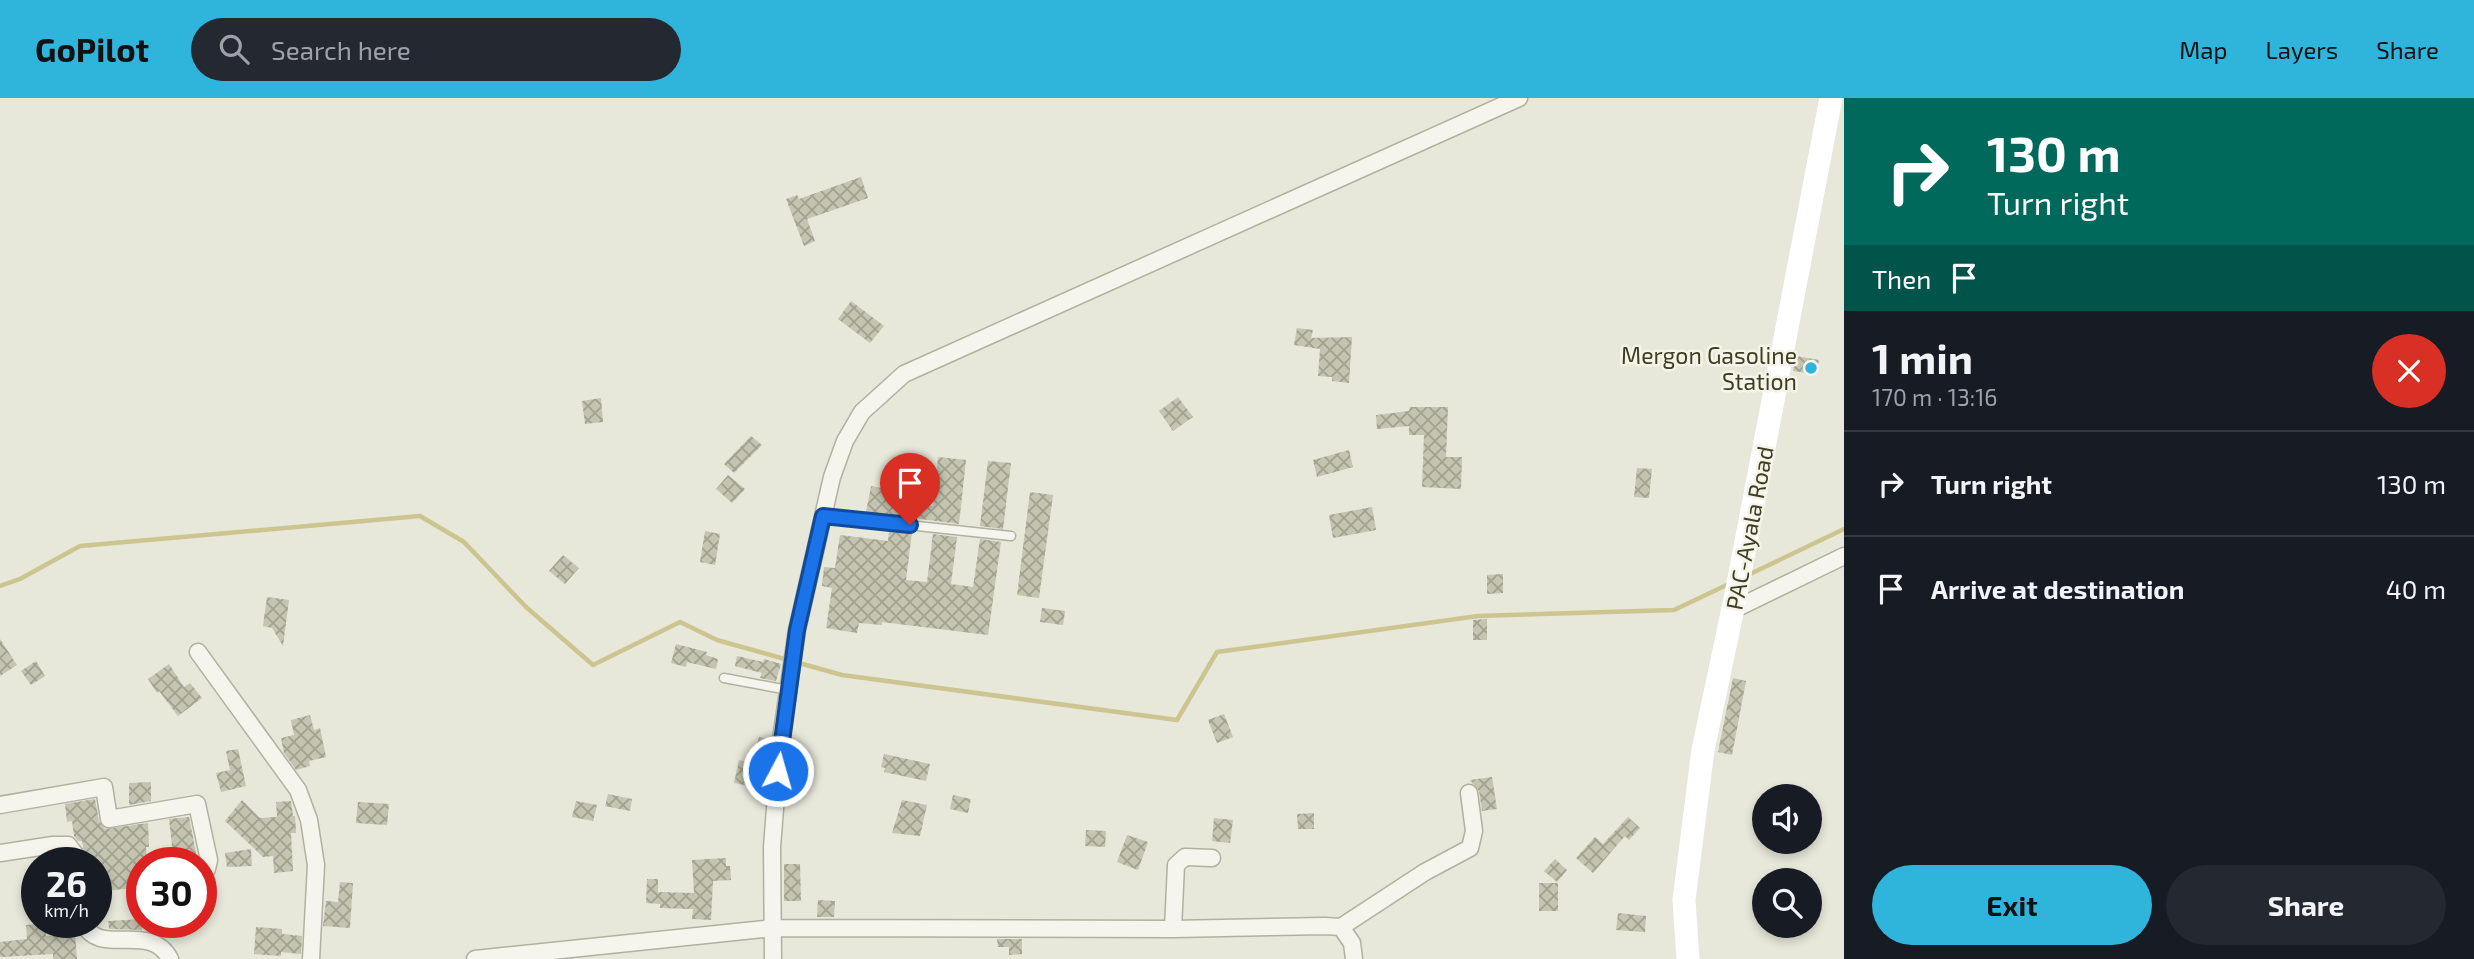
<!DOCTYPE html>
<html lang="en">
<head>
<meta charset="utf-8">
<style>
	:root { --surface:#171b24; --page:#242831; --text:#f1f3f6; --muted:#9ea1a6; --line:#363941; --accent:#2fb4dc }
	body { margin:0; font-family:"Exo 2",sans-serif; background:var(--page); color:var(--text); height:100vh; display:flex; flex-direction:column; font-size:26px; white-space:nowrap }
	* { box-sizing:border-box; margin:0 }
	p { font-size:23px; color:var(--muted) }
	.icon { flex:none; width:38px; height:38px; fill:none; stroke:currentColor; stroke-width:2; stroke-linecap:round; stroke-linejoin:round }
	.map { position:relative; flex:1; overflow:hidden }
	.sheet { display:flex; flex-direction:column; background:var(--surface); width:630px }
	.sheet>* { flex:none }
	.hud { background:#00695c; color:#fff; overflow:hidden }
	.tools { position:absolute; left:1752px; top:686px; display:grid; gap:14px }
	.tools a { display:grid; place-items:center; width:70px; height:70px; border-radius:50%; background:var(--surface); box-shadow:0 4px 10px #0003; font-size:35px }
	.speed { position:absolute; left:21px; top:749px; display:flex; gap:14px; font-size:35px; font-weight:700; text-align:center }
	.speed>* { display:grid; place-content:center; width:91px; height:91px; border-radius:50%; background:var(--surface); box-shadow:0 4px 10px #0003; line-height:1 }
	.speed small { font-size:18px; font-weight:400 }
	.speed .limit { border:10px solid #d22; background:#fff; color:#111 }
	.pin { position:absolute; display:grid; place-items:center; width:60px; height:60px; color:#fff; margin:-72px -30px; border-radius:50% 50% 50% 0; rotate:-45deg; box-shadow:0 0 7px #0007 }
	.pin .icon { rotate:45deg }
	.me { position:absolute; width:77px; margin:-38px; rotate:6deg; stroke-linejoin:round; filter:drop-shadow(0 0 5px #0008) }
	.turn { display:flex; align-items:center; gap:24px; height:147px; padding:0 28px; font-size:32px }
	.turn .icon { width:91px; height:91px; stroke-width:2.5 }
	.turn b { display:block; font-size:49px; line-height:60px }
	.then { display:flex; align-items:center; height:66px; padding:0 28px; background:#0003; gap:14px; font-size:26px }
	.round { display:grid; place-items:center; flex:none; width:74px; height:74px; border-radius:37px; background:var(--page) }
	.summary { display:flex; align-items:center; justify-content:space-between; height:119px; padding:0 28px }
	h1 { font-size:42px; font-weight:700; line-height:52px }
	.action { display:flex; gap:14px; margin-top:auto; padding:14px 28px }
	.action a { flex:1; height:80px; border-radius:42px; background:var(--accent); color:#111; font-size:28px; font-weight:700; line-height:80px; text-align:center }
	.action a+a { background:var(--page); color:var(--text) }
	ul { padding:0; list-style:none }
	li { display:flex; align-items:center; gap:21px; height:105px; padding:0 28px; border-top:2px solid var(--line) }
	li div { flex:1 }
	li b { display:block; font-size:26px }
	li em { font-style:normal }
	header { display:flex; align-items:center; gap:42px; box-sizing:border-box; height:98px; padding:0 35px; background:var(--accent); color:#111 }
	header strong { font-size:33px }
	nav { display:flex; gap:38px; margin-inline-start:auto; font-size:24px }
	.search { width:490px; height:63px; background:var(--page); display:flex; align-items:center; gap:18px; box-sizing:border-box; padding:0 24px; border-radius:38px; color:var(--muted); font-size:26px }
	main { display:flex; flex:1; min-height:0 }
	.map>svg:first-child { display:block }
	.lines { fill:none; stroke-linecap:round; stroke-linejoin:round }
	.stream { stroke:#ccc590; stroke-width:4.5 }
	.building { fill:url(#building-cross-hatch) }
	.lane-casing { stroke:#b1b19f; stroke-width:11 }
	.street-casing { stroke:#b1b19f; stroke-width:19 }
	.lane { stroke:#f5f5ed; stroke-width:8 }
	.street { stroke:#f5f5ed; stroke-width:16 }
	.secondary { stroke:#fff; stroke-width:23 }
	.route-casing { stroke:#114b97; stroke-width:18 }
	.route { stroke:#1a73e8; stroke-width:12 }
	.poi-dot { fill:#2fb4dc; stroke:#f5f4e9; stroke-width:2.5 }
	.labels { text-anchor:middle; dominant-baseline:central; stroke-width:5; stroke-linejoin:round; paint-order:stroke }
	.poi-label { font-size:23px; fill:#3e3e23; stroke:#f5f4e9; text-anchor:end }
	.street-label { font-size:23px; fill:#3e3e23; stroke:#f5f4e9 }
</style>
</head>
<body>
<header>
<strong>GoPilot</strong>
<div class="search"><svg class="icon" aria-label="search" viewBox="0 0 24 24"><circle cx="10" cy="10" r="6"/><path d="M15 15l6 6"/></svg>Search here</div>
<nav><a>Map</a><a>Layers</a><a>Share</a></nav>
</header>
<main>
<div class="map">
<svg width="1844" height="861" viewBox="0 0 1844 861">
	<defs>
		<pattern id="building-cross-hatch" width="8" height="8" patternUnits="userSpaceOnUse" patternTransform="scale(1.75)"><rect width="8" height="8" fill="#c4c4b1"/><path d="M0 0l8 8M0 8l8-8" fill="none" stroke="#a1a190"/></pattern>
	</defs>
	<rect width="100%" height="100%" fill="#e7e7da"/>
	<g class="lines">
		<path class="stream" d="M1748,477L1844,431
			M0,488L20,481L80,448L420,418L464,444L526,509L593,567L680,524L717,542L842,577L1177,622L1217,554L1478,518L1674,512L1731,485"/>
	</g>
	<path class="building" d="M861,79L868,100L807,121L815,143L804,148L786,101L797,97L799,101Z
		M851,203L884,228L870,245L838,221Z
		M1297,230L1313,232L1311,240L1352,239L1349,285L1332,283V279L1318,278L1320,251L1294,247Z
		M1796,258L1819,262L1816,276L1793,273Z
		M1178,299L1193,319L1173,333L1159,313Z
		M601,300L603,324L585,326L582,303Z
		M1410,309H1448L1446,359H1462L1461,391L1422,389L1424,337H1409V328L1377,331L1376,317L1409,313Z
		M751,338L762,347L734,375L724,366Z
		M1349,352L1353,369L1317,379L1313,362Z
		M938,359L966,362L959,426L866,414L871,388L892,392L889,403L933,408Z
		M988,363L1011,365L1003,431L980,428Z
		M1637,370L1652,371L1649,400L1634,399Z
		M728,377L745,391L732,405L716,391Z
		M1030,394L1053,397L1039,500L1017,497Z
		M1372,409L1376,432L1333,440L1329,417Z
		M889,432L912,434L906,482L927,484L933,436L957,439L951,486L973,489L980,441L1001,444L988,537L882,524V527L859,525L857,535L826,530L832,490L822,488L824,469L835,470L840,437L888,443Z
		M705,433L720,436L715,467L700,464Z
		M563,457L579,470L565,486L549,473Z
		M1503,476V495L1487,496V477Z
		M267,499L289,502L283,548L272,530L263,528Z
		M1042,510L1065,513L1063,527L1040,524Z
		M1487,521V542H1473V522Z
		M0,541L17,567L0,578Z
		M676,546L707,554L706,557L718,561L716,571L687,564L686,569L671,565Z
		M737,558L763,564L764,561L781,566L776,583L760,580L762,575L735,568Z
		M36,563L45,578L31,587L21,573Z
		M169,566L184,589L190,585L202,600L178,618L159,593L157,595L148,581Z
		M1733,580L1746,583L1732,657L1718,654Z
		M1224,616L1233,639L1217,645L1208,622Z
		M310,617L314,632L320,630L326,659L309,663L310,668L296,672L284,655L281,640L294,637L291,622Z
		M759,639L770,642L760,690L734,685L739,662L752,665Z
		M238,651L246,688L221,694L216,675L230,672L226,653Z
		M884,656L930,666L926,683L884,674L885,670L881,669Z
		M1492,679L1497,711L1482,713L1479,693L1470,682Z
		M151,684V703L129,707V685Z
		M608,696L632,701L630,713L605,708Z
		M953,697L971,701L968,715L950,711Z
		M95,701L99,723L105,731L148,725L149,749H146L147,765H142V789L96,794V765H86L82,743H78L74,738L72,723L67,724L65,706Z
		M242,702L260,720L277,719L276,704L291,703L293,718H295L296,735H291L293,773L274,775L273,758L263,759L225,723Z
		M902,702L927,707L920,738L892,735Z
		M576,703L597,707L593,723L572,719Z
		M358,704L389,706L387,727L356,725Z
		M1314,715V731H1298L1297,716Z
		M189,719L198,765H174L169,721Z
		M1628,719L1640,730L1629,742L1625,738L1593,775L1576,760L1595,739L1603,746Z
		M1214,720L1233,722L1230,745L1212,743Z
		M1086,732L1106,733L1105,749L1085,748Z
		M1127,737L1148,744L1138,772L1117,764Z
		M251,751L252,768L227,769L225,755Z
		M726,760V768H730L731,782L713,783L711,822L692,821L693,811L660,810V806L646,805L647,781H658V794L694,795L692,762Z
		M1555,761L1567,772L1557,784L1544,773Z
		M784,766H800L801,803H784Z
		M340,784L353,785L350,830L323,828L326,803L338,804Z
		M1539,785H1558V813H1539Z
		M818,802L835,803L834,819H817Z
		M1618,815L1646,818L1645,834L1616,832Z
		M142,821V832L109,831L108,823Z
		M45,825L46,838L75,836L77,861H53V856L0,859V844L27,841L26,827Z
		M256,829L282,831V836L302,838L301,856L281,854V858L254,856Z
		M997,841H1022V856L1009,857V849H998Z"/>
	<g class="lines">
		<g class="lane-casing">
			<path id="lane" d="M823,418L1011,438
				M724,580L788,592"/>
		</g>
		<g class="street-casing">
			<path id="street" d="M1733,512L1844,458
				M198,554L298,692L309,722L316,767L311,861
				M0,707L104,689L109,721L197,706L209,762L207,771L201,776
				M0,755L53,747H68L75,756L76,765
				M83,824C98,861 150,822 170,861
				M1341,829L1425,774L1470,750L1474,733L1469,695
				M1173,831L1176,767L1185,759L1212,760
				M475,861L773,830L1173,831L1325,828L1341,829L1352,845L1354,861
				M773,861L772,749L780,648L797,532L832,379L845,343L862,314L904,276L1519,0"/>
		</g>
		<use href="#lane" class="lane"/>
		<use href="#street" class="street"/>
		<path class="secondary" d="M1688,861L1684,802L1703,652L1735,501L1831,0"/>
	</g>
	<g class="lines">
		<g class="route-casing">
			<path id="route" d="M778,673L797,532L823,418L910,427"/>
		</g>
		<use href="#route" class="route"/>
	</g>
	<circle class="poi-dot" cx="1811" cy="270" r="7"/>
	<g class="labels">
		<g class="poi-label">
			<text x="1797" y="257">Mergon Gasoline<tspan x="1797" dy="26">Station</tspan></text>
		</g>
		<g class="street-label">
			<text transform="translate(1749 430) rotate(-79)">PAC-Ayala Road</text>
		</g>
	</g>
</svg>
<div class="tools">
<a><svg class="icon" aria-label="sound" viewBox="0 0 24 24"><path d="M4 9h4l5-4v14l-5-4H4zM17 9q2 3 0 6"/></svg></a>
<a><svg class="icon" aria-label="search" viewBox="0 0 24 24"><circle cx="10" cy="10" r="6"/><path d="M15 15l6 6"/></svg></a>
</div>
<div class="speed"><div>26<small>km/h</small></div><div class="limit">30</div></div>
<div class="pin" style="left:910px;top:427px;background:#d93025"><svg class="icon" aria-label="arrive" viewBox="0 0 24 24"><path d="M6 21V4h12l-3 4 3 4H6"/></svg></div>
<svg class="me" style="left:778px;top:673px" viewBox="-20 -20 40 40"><circle r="17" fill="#1a73e8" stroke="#fff" stroke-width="3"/><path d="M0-11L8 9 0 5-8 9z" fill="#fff"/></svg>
</div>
<section class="sheet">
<div class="hud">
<div class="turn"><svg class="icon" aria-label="right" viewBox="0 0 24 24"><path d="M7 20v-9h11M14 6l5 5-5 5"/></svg><div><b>130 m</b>Turn right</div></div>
<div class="then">Then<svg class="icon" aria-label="arrive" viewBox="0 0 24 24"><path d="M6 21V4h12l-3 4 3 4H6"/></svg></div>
</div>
<div class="summary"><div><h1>1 min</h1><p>170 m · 13:16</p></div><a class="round" style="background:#d93025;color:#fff"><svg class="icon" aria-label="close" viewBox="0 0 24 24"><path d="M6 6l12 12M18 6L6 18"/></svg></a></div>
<ul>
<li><svg class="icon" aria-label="right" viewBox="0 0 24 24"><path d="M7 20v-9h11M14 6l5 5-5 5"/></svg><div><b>Turn right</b></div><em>130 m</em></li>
<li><svg class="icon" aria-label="arrive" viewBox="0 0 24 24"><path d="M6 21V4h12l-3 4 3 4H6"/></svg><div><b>Arrive at destination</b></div><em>40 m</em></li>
</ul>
<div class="action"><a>Exit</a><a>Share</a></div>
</section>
</main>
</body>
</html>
